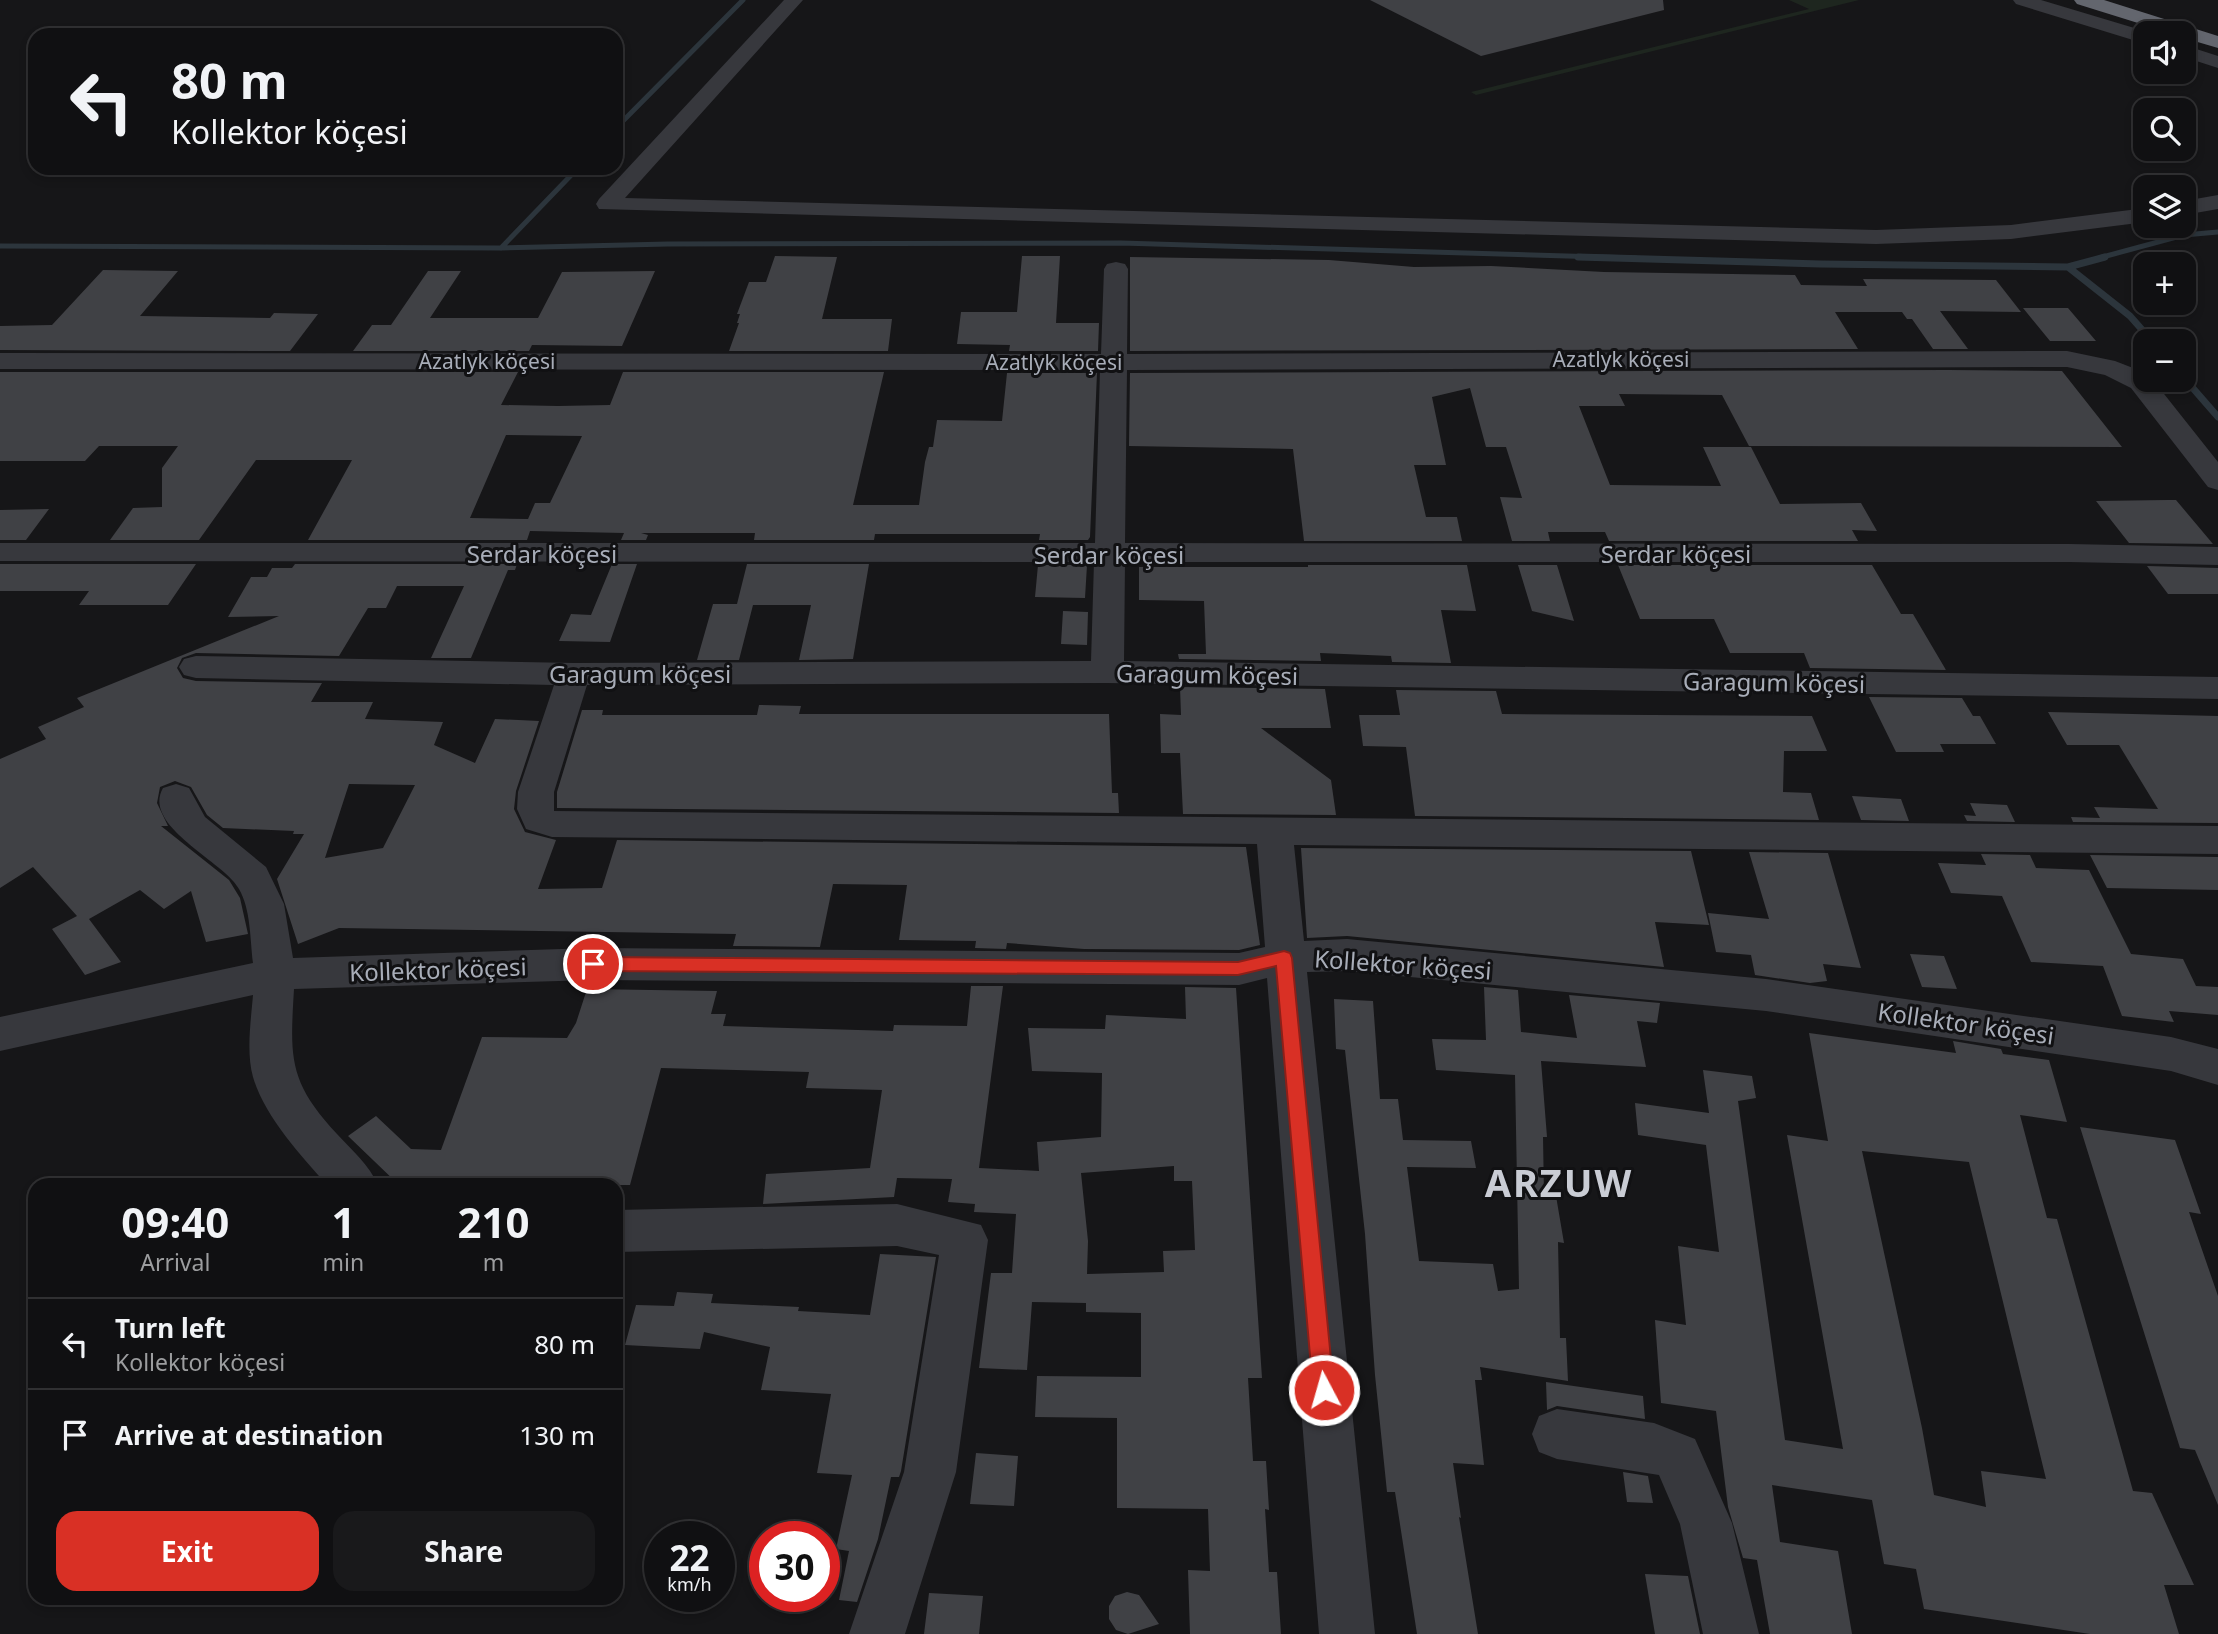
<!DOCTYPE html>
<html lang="en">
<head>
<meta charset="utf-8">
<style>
	:root { --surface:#101012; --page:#19191b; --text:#f1f3f6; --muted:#9c9d9f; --line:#303032; --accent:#d93025 }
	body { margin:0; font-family:"Noto Sans",sans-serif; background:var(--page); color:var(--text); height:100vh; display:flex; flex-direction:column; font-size:26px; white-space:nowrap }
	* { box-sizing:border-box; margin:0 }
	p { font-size:23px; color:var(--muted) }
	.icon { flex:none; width:38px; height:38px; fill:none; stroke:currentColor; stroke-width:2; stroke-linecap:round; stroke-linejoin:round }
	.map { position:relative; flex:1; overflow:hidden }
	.sheet { position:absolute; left:28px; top:1178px; width:595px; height:427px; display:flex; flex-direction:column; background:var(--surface); border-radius:21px; box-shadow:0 4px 10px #0003,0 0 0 2px var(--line) }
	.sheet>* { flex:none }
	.guide { position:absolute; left:28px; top:28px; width:595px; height:147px; border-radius:21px; box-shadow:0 4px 10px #0003,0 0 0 2px var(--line); background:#101012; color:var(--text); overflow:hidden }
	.fabs { position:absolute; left:2133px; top:21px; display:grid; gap:14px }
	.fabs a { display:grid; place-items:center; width:63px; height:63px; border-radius:14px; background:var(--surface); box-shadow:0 4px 10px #0003,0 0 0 2px var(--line); font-size:35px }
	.speed { position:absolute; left:644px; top:1521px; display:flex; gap:14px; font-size:35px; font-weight:700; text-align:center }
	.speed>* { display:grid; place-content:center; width:91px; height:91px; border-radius:50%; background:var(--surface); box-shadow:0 4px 10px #0003,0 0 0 2px var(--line); line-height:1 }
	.speed small { font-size:18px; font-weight:400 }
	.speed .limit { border:10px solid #d22; background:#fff; color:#111 }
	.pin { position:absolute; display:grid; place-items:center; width:60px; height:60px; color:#fff; margin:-30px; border:4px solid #fff; border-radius:50%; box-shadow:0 2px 7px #0007 }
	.me { position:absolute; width:77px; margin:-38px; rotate:354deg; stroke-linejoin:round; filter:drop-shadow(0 0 5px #0008) }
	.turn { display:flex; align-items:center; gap:24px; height:147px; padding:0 28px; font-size:32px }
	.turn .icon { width:91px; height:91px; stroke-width:2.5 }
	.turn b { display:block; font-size:49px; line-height:60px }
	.eta { display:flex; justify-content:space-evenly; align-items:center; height:119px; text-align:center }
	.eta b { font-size:42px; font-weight:700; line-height:49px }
	.cta { display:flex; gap:14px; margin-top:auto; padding:14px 28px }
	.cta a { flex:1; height:80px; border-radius:21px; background:var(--accent); color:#fff; font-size:28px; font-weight:700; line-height:80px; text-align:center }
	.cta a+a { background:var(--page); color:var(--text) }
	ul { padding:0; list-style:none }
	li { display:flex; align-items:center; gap:21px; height:91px; padding:0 28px; border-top:2px solid var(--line) }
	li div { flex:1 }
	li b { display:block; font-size:26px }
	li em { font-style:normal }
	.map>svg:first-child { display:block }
	.green { fill:#1e261f }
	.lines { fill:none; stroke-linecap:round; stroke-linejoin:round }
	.stream-far1 { stroke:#2c353c; stroke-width:5 }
	.stream { stroke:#2c353c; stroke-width:7 }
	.building { fill:#404145; fill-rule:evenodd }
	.street { fill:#37383d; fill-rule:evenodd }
	.highway { fill:#63666e; fill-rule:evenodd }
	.route { fill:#d93025; stroke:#8d1f18; stroke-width:2 }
	.labels { text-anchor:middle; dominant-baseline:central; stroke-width:6; stroke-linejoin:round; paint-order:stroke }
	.far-street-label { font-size:21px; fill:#a8adb8; stroke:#111113 }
	.street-label { font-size:24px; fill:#a8adb8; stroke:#111113 }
	.near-district-label { font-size:38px; font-weight:bold; letter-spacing:2px; fill:#c9ccd4; stroke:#111113 }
</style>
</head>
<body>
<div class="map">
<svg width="2218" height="1634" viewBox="0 0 2218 1634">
	<rect width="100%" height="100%" fill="#161618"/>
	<path class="green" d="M1789,0H1859L1476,95L1471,92L1809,9Z"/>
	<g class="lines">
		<path class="stream-far1" d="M616,128L743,0
			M0,246L501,248L668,244L1121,243L1636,258
			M501,248L578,168
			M2099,258L2184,235L2218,232"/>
		<path class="stream" d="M1578,257L1820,264L2068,267L2130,316L2152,341
			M2068,267L2105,257
			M2184,378L2218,417"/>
	</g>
	<path class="building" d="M1370,0H1663L1664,10L1481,56Z
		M775,256L837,257L822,319H892L888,351H729L739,323H737L740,314H737L749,282H766Z
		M1022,256H1060L1056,323H1099L1098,351H1009L1010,345L957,344L961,312H1017Z
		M1130,257L1329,260L1414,267L1491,266L1604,272L1795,275L1801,285L1867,286L1863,279L1996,280L2021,312L1940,311L1968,349H1933L1912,319H1907L1902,312H1835L1858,349L1130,351Z
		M103,270L178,271L140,316L270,318L274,313L318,314L290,351L0,350V326L52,325Z
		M428,271H461L430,318H538L562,272L655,271L622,346L532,345L529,351H353L372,325H391Z
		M2023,308H2068L2096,341H2050Z
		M1948,370L2062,371L2122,447L1749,446L1722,395L1619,394L1625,406H1579L1610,485L1721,486L1703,447H1751L1780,504L1861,503L1877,531L1852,530L1858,541H1609L1605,532H1548L1550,541H1512L1500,497L1522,498L1506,447H1486L1470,388L1432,397L1446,465H1414L1426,517H1457L1462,541H1304L1293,449L1129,446L1130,373Z
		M0,372H518L501,405L558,406L610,405L623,372H884L853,505H919L925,462L929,447H933L937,420L1002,421L1007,373H1097L1090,537L1088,540H1039L1040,534H875L874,540H754L755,533H641L648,535L646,540H621L624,533L530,531L527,540H308L352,460H256L199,540H110L133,508L162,507V468L178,446H99L85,461H0ZM506,435L582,436L550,503H535L528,519L470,518Z
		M2167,500H2176L2213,544L2129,543L2096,501Z
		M49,509L26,540H0V510Z
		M0,564H196L168,605H79L89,591H0Z
		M295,564H517L515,570H508L471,658H431L464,586H397L386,608H368L339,656L196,653L182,658L177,668L183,678L196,681L322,683L311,702H373L365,719L443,722L434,745L475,763L495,719L539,721L516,791L514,809L525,832L556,840L538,889L602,888L617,840L1246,847L1260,945L1239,950L1084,949L1007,943L1006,949L975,948L976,941L899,940L907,885L833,884L820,947L733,946L736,934L339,928L298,944L277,879L304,834H293L294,831L223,828L207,815L191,787L175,781L160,787L157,803L168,826H161L229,880L240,898L248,934L206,942L191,891L164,909L140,890L89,919L121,962L85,975L52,929L77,916L33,867L0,888V759L46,739L38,727L84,707L77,698L279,616L228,617L251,577H267L272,568H292ZM349,784L415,785L383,848L325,858Z
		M612,564H637L610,642L559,641L571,614L591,615Z
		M747,564H869L853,659L799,660L811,605H753L739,660H697L713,604H737Z
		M1038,565H1087L1085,598L1035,597Z
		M1308,565H1467L1476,611L1441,610L1451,663L1392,662L1391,656L1320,653L1321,661L1179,659L1178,654H1206L1204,601L1139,600V567H1308Z
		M1518,565H1557L1574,621L1532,611Z
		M1618,565H1872L1901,614H1913L1946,670L1810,668L1804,653H1730L1714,619H1640Z
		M2147,566L2218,568V594H2168Z
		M1063,611L1088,612L1087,645L1061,644Z
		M1180,687L1325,689L1331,728H1261L1331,780L1336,815L1183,814L1180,753H1161L1160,714L1181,715Z
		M1396,690L1496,691L1502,714L1812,716L1827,751H1784L1783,792L1811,793L1819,820L1415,816L1406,747L1363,746L1359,715H1400Z
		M1869,697L1962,698L1973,716H1980L1996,744H1940L1944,752H1896Z
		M759,705L801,706L799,714H1109L1112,793H1118L1119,813L557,808V792L582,710H603L602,715H757Z
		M2048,712L2218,716V823L2073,822L2071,817L2100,818L2094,807L2158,809L2119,745H2067Z
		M1852,796L1901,799L1909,821L1861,820Z
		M1970,803L2007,805L2015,822L1967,821L1964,815L1976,816Z
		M1301,848L1691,851L1709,925L1655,922L1664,967L1347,936L1307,938Z
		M1749,852L1828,853L1861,968L1823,964L1827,981L1810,983L1755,975L1751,955L1716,952L1708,913L1769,919Z
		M1981,854L2030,855L2036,868L2089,870L2131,954L2183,959L2196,986L2218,987V1015L2169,1011L2174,1022L2122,1016L2103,966L2031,962L2002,896L1951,893L1938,863L1986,865Z
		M2090,855L2218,857V890L2107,888Z
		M1910,954L1944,956L1957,989L1922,987Z
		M971,986H1003L979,1168L1039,1171L1037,1142L1101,1137L1102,1073L1032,1071L1028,1028L1105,1029L1106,1015L1186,1019L1185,987L1236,988L1262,1378H1248L1253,1461H1266L1269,1510L1265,1509L1269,1572H1277L1281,1634H1190L1188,1570L1210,1571L1208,1509L1117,1508V1418L1035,1417L1037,1376L1141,1377V1313L1086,1312V1303L1032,1302L1027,1370L979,1368L991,1273H1012L1016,1214L974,1212L975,1204L948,1202L952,1179L897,1178L894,1197L763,1204L766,1174L870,1168L882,1090L806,1088L809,1072L661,1068L630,1185H399L348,1136L376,1116L411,1149L441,1150L482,1037L567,1038L576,1023L587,989L717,991L711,1014H726L723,1026L893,1031L894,1025L967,1026ZM1174,1166V1181H1192L1195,1250L1163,1251L1164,1272L1087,1274L1088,1241L1081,1173Z
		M1484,987L1518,990L1521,1032L1577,1038L1569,995L1660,1003L1657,1023L1637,1021L1646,1067L1541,1061L1547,1137H1543L1544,1195L1556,1196L1564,1243L1558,1242L1560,1338H1566L1568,1381L1480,1367L1482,1380H1475L1484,1465L1453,1463L1461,1518L1459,1517L1478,1634H1417L1395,1492H1387L1375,1375L1365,1234L1345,1050L1336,1049L1334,999L1373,1001L1380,1099H1398L1403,1140L1471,1141L1476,1168L1407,1167L1419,1261L1493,1264L1498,1291L1519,1289L1515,1075L1436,1070L1432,1039L1486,1040Z
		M1809,1033L1956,1053L1953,1041L2001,1049L2003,1054L2049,1060L2067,1122L2020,1115L2047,1218L2057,1219L2133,1491L2152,1493L2194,1585H2164L2179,1634H2090L1924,1609L1916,1569L1884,1564L1872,1500L1772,1485L1780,1542L1838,1551L1852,1634H1770L1757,1560L1743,1558L1728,1507L1716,1411L1661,1403L1655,1320L1686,1325L1678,1246L1719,1252L1706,1145L1638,1135L1635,1103L1709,1113L1703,1070L1752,1076L1756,1098L1738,1101L1785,1440L1843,1449L1787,1135L1828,1141ZM1862,1151L1969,1162L2046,1479L1981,1471L1986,1507L1934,1495L1922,1428Z
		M2080,1127L2175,1140L2201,1214L2189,1212L2218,1296V1505L2195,1450L2180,1448Z
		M880,1254L936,1257L901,1471L899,1477H891L878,1539L857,1602L839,1600L849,1551L836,1549L852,1475L817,1473L831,1394L761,1390L770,1347L704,1332L700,1349L625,1345L636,1305L674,1306L677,1292L713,1294L711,1303L799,1307L798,1311L870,1315Z
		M1546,1382L1643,1396L1645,1419L1557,1406L1547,1410Z
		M976,1453L1018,1456L1014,1506L970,1504Z
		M1623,1472L1648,1476L1653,1503L1627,1502Z
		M1645,1574L1688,1576L1700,1634H1655Z
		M1127,1592L1139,1595L1159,1624L1128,1634L1116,1630L1109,1619V1606L1115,1596Z
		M929,1593L983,1596L979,1634H924Z"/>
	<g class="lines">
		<path class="street" d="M784,0H803L625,198L1876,230L2011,225L2146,208V222L2011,239L1876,244L599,209L596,204L599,199Z
			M2013,0H2041L2151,33H2146V44L2016,4Z
			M2184,45L2218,56V68L2184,57Z
			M2218,195V209L2184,215V201Z
			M1116,262L1125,264L1128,269L1127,354L2067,351L2115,361L2146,373V380H2153L2218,462V490L2208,487L2131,388L2105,375L2067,367L1127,370L1125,543L2069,544L2218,547V565L2069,562H1125L1124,661L2218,677V699L1107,683L587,685L554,792V811L2218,826V854L1294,845L1304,941L1347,939L1766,979L2171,1037L2218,1049V1085L2171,1071L1766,1011L1347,971L1307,972L1375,1634H1319L1267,978L1239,985L593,980L294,989C290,1058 288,1081 337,1134C352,1150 369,1165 378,1185H327C300,1154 265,1117 253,1077C246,1052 251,1020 253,995L0,1051V1017L253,963C250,939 251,910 239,889C225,862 141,826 163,788L176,784L189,788L205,817L266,867L284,904L293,958L593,948L1239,953L1265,947L1257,844L552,837L526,829L517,809L518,792L554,685L196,678L184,675L179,667L184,659L196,656L574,663L1091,661L1094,562L0,561V543H1095L1100,370L0,369V353L1101,354L1104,269L1107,264Z
			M897,1204L981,1225L988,1240L956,1472L905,1634H849L904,1472L939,1255L897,1246L616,1252V1210Z
			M1557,1409L1654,1423L1695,1439L1732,1523L1759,1634H1703L1680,1524L1659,1475L1557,1459L1539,1452L1532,1434L1539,1416Z"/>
		<path class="highway" d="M2074,0H2104L2218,36V48L2184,38V33H2170L2077,4Z"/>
	</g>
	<path class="route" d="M1284,951L1290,953L1292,958L1334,1390L1331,1397L1324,1400L1316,1397L1313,1390L1276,966L1238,975L593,971L587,969L584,964L587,959L593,957L1238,962Z"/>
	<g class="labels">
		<g class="far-street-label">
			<text x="1621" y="359">Azatlyk köçesi</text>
			<text x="487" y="361">Azatlyk köçesi</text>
			<text x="1054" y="362">Azatlyk köçesi</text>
		</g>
		<g class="street-label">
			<text x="542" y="553">Serdar köçesi</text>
			<text x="1676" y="553">Serdar köçesi</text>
			<text x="1109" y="554">Serdar köçesi</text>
			<text x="640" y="673">Garagum köçesi</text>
			<text transform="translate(1207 674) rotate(1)">Garagum köçesi</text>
			<text transform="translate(1774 682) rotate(1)">Garagum köçesi</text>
			<text transform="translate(1403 964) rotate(4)">Kollektor köçesi</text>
			<text transform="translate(438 969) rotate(-2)">Kollektor köçesi</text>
			<text transform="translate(1966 1023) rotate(8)">Kollektor köçesi</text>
		</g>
		<g class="near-district-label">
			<text x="1559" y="1182">ARZUW</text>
		</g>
	</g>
</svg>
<div class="fabs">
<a><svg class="icon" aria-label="sound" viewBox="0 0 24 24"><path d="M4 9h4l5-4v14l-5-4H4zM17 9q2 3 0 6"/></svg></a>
<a><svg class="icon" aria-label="search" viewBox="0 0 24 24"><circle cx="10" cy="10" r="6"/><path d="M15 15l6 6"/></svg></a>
<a><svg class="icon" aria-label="layers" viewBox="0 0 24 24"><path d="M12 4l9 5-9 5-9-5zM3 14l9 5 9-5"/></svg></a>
<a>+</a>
<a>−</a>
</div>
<div class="speed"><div>22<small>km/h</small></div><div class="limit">30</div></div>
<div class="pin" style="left:593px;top:964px;background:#d93025"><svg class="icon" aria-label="arrive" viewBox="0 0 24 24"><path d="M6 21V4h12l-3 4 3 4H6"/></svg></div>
<svg class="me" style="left:1324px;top:1390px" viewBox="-20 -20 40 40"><circle r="17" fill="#d93025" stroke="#fff" stroke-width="3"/><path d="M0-11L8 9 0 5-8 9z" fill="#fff"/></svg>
<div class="guide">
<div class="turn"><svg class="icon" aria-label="left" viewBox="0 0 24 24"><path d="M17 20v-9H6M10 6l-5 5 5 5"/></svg><div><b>80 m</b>Kollektor köçesi</div></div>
</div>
<section class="sheet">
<div class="eta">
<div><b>09:40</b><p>Arrival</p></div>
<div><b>1</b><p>min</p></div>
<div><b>210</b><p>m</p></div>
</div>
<ul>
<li><svg class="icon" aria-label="left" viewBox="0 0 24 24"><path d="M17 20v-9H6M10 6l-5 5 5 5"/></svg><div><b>Turn left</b><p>Kollektor köçesi</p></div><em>80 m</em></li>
<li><svg class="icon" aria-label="arrive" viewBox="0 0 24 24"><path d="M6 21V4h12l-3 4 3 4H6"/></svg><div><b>Arrive at destination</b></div><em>130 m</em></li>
</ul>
<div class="cta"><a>Exit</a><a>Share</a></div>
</section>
</div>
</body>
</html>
